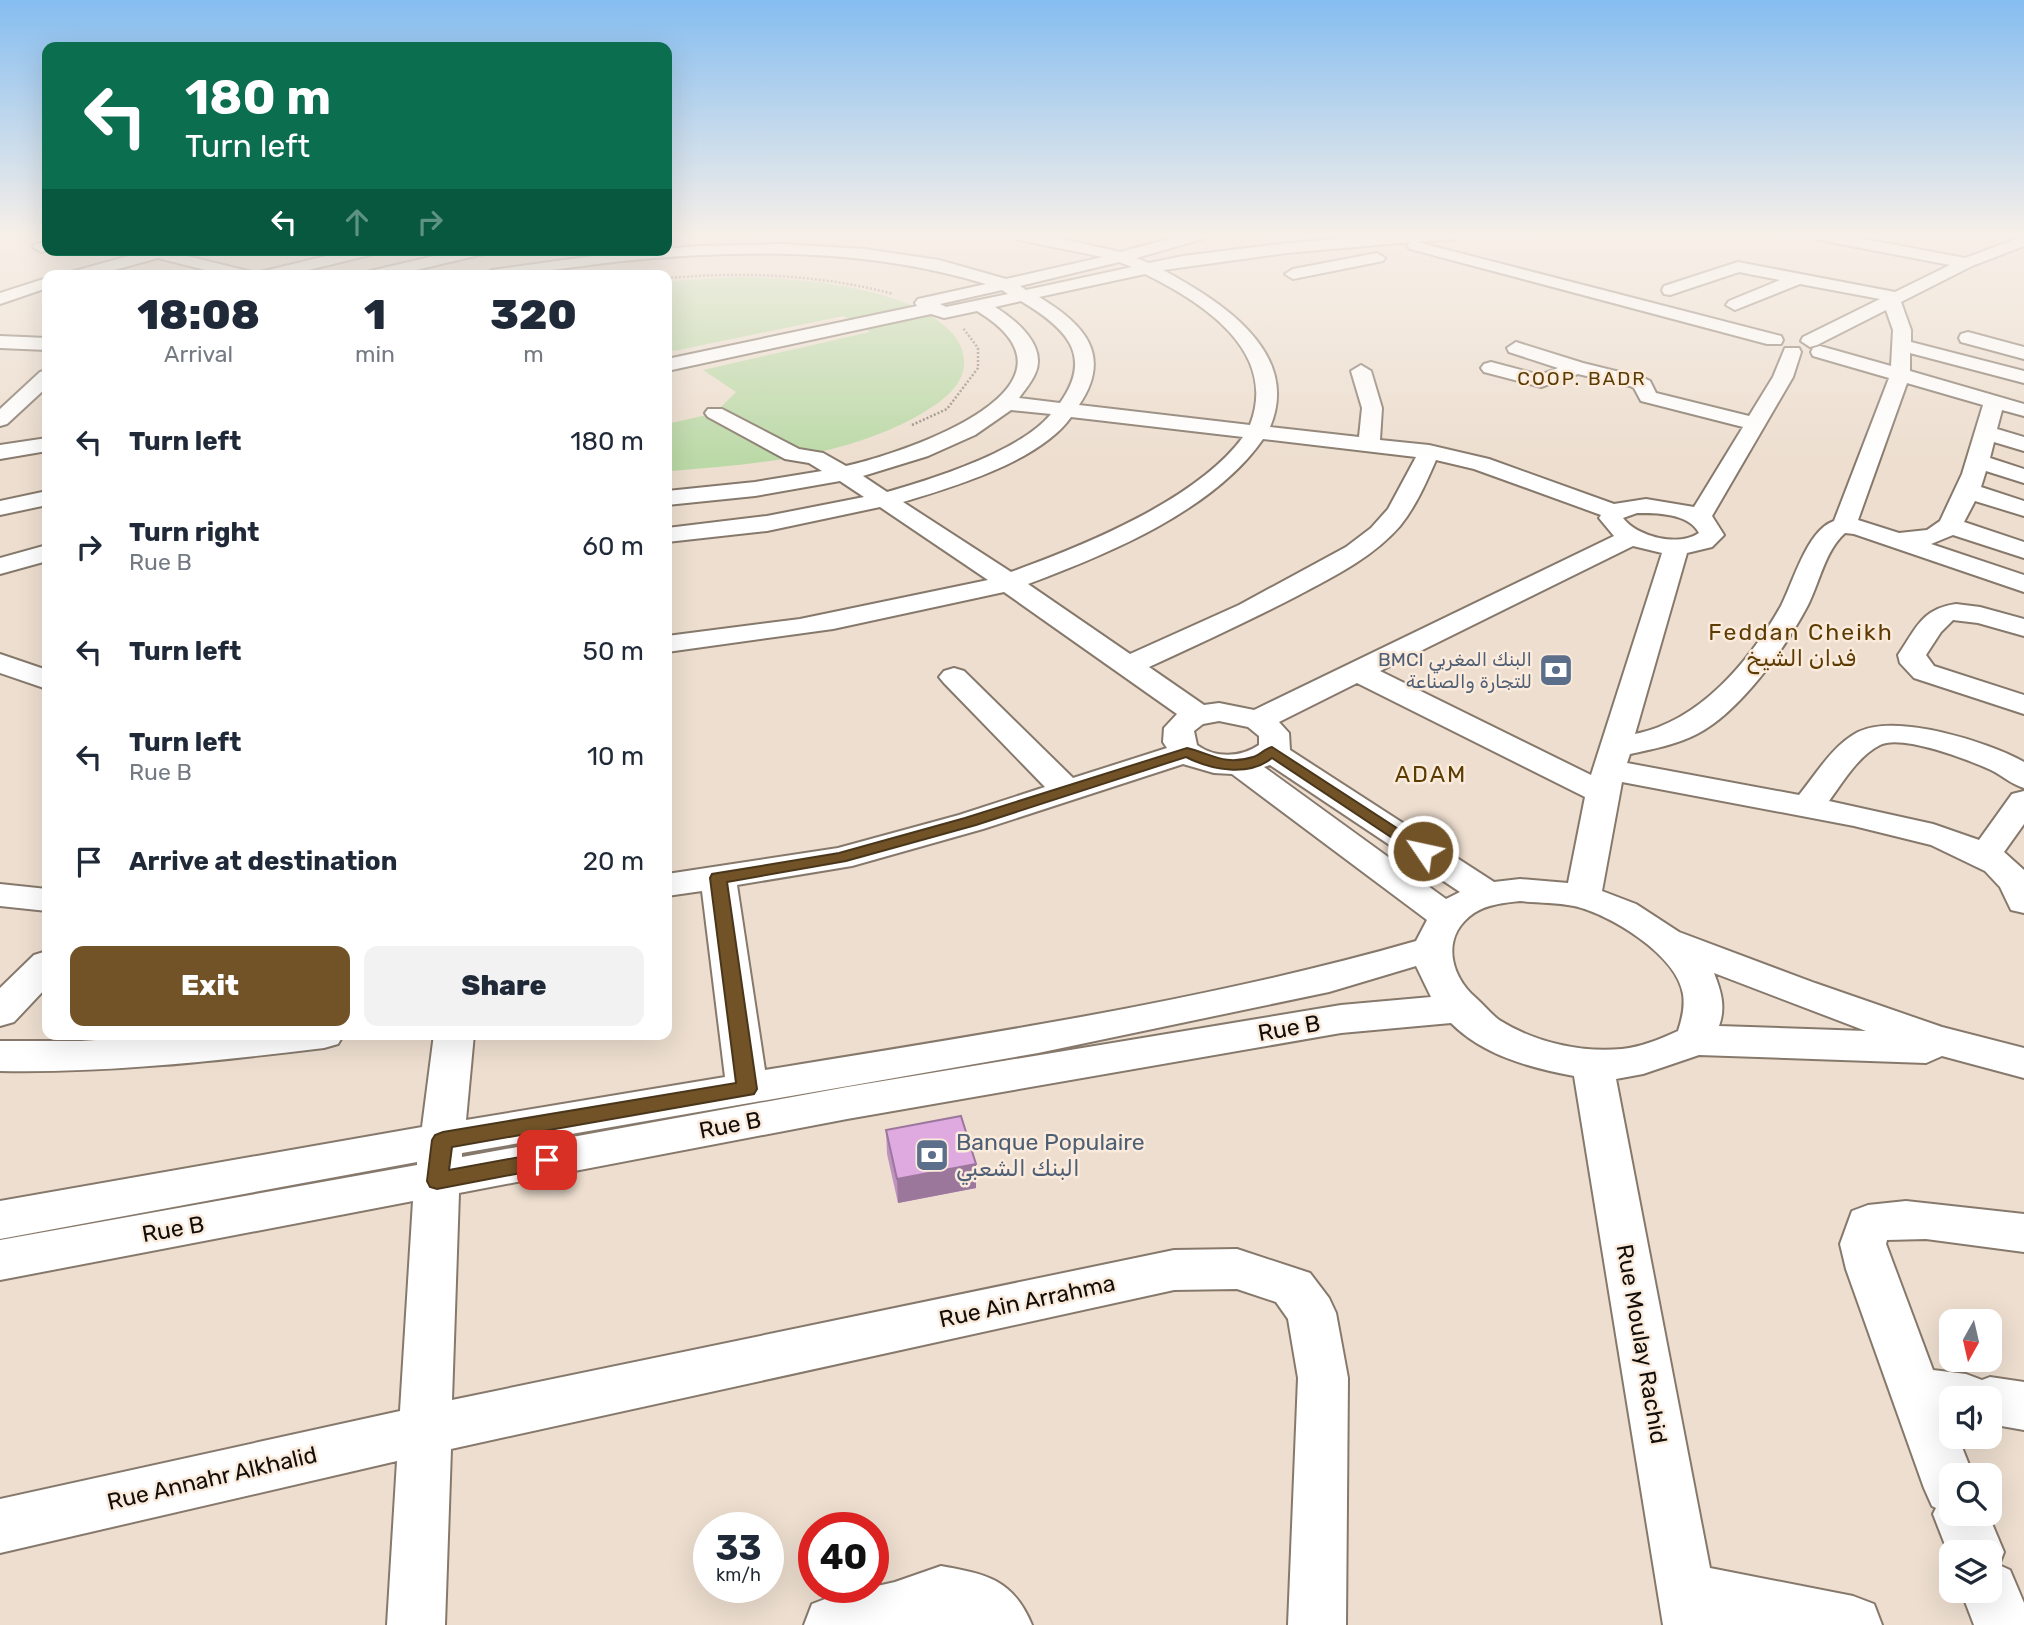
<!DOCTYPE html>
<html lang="en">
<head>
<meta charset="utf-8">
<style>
	:root { --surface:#fff; --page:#f2f2f3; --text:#1f2937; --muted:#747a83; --accent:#725328 }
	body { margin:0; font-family:Rubik,Vazirmatn,sans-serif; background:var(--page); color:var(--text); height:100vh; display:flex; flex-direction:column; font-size:26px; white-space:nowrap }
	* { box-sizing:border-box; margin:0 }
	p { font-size:23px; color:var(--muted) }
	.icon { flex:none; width:38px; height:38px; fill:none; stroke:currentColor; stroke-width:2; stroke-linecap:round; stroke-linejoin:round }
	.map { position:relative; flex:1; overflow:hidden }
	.panel { position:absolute; left:42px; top:270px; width:630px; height:770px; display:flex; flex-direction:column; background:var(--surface); border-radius:14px; box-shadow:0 7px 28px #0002 }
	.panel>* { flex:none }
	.banner { position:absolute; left:42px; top:42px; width:630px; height:214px; border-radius:14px; box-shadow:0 7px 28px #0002; background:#0b6e4f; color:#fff; overflow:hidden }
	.needle { width:46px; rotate:188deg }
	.fabs { position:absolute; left:1939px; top:1309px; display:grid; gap:14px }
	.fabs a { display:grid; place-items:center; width:63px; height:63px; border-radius:14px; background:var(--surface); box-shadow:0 7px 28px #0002; font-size:35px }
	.speed { position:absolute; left:693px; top:1512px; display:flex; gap:14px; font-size:35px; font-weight:700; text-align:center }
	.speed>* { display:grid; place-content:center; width:91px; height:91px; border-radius:50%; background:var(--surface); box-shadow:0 7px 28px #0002; line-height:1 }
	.speed small { font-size:18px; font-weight:400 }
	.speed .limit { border:10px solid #d22; background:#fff; color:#111 }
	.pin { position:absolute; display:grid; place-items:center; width:60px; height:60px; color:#fff; margin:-30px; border-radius:14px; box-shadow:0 4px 10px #0006 }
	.me { position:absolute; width:77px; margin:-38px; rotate:304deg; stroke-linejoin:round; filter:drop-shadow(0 0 5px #0008) }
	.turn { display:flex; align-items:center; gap:24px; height:147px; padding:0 28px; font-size:32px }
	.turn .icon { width:91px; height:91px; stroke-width:2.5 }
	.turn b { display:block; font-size:49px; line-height:60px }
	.lanes { display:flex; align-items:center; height:66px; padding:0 28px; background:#0003; justify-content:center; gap:35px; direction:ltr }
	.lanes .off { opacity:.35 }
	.eta { display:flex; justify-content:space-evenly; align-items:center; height:119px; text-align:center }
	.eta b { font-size:42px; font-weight:800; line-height:49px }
	.primary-button { display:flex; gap:14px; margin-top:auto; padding:14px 28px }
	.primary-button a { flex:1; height:80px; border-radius:14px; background:var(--accent); color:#fff; font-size:28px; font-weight:800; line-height:80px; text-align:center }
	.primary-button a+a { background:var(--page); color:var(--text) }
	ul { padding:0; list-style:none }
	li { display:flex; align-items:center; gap:21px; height:105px; padding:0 28px }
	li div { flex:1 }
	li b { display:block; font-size:26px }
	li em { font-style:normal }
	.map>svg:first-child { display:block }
	.green { fill:#bbd9a7 }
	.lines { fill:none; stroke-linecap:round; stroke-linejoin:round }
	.minor-casing { stroke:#86796c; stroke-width:4 }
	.path { stroke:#948a7f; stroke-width:2.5; stroke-dasharray:2 2; stroke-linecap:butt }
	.minor { fill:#fff; fill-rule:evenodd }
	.wall { fill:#c092c0 }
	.shaded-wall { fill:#9c779c }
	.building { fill:#dfaadf; stroke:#9c779c; stroke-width:2 }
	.route { fill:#725328; stroke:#4a361a; stroke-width:2 }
	.labels { text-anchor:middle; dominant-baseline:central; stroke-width:5; stroke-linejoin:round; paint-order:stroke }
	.far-quarter-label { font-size:19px; letter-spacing:2px; fill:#5d3c03; stroke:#faebdc }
	.service-label { font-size:19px; fill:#4e5e75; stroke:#faebdc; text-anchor:end }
	.quarter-label { font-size:23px; letter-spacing:2px; fill:#5d3c03; stroke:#faebdc }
	.near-street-label { font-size:23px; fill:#130e09; stroke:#faebdc }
	.near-service-label { font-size:23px; fill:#4e5e75; stroke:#faebdc; text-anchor:start }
</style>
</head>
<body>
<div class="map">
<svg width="2024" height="1625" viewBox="0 0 2024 1625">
	<rect width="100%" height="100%" fill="#eddecf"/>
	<path class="green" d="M741,277C801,279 857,283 913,306L851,320L843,316L674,351L667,347V281Z
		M928,314C948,327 966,341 964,367C961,385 947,397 932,407C857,456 759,464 672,471L667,468V424L715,413L736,392L703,370L870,332L864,327Z"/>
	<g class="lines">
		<g class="minor-casing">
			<path id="minor" d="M1006,234H1041L1120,252L1188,234H1213L1210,237L1136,258L1149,263L1183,256L1287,243L1401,234H1465L1457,239L1417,242L1781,336L1783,340L1781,344H1767L1410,249L1407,246L1411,242L1287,253L1163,270C1218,300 1302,351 1270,427L1359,437L1362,408L1351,371L1361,365L1371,371L1382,408L1380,440L1429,445L1489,459L1614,504L1646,499L1694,507L1743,427L1641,401L1634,388L1630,386L1578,374L1541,387L1484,372L1481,368L1484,364L1491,362L1540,375L1558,368L1509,352L1507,348L1516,342L1583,363L1644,378L1650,381L1656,393L1749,416L1773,377L1785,348H1799L1801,352L1793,377L1712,516L1724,535L1712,547L1687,553L1635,734C1700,721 1749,662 1781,606C1793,583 1807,530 1834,521L1889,378L1813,356L1811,352L1813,348L1820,346L1891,366L1893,330L1886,310L1817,345L1810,347L1801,341L1803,337L1880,299L1800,284L1735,310L1726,305L1729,301L1780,280L1739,272L1670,295L1664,294L1662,290L1664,286L1738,262L1895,292L1950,265L1814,239L1806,234H1838L1965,258L2024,236V246L1972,266L1901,302L1911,330V342L2024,371V383L1910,353V371L2024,404V416L2002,410L1997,429L2024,437V451L1994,442L1990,458L2024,469V483L1986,471L1981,487L2024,501V516L1975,501L1964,522L2024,542V558L1953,535L1931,544L2024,575V592L1854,534L1845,533C1825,551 1820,581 1808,605C1786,647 1740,712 1697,734C1676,745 1652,749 1630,754L1627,763L1799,795C1816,774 1833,745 1858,732C1897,713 1988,742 2024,762V788C2011,784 2003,776 1991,770C1969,760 1902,734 1880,745C1858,756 1843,782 1829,801L1933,824L1979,840L2012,794L2024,791V824L2004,852L2024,870V913L2011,910L2000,887L1985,871L1931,845L1854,826L1622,782L1602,891L1636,904L1679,932L1815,983L1942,1027L2024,1048V1078L1942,1056L1926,1063L1699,1055L1643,1074L1616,1079L1710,1568L1853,1596L1874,1604L1882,1625H1663L1574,1076C1530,1068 1483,1055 1451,1023L1341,1033L847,1119L459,1193L452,1400L1174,1250L1237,1249L1310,1273L1329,1298L1336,1313L1348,1378L1346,1625H1288L1298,1378L1288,1319L1276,1302L1237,1289L1174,1290L451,1449L445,1625H387L397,1461L0,1553V1499L400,1411L413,1201L0,1280V1240L417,1165V1162L0,1239V1201L422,1127L434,1034H474L466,1120L725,1077L702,891L667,896V874L838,848L959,815L1045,787L944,683L939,677L944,671L954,668L964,671L1073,778L1167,748L1163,742L1164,728L1177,714L1004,592L833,629L667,652V636L800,619L988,580L880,507L767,531L667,542V528L767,516L864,497L840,481L755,496L667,505V491L755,482L822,471L809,463L785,459L708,417L705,413L708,409H722L799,449L823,453L846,466C908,452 1101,386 977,311L944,318L931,314L667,371V359L917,306L915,303L918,299L986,284C868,248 743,249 622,261C575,266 530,275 484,275L492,270L622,252L701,246L783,244L864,249L939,260L1006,279L1103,257L1014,239ZM1119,262L1132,267L1026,290L1020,286ZM1145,274C1202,302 1279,351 1250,425L1079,405C1113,355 1084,324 1039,297ZM1002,290L1008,294L946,307L940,304ZM1021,301C1064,327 1095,354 1060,403L1019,398C1024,391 1031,383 1035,374C1048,346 1016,320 995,307ZM1907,383L1983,405L1962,474L1940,521L1927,530L1899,533L1858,520ZM1011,410L1051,414C1021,451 933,479 887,492L863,476L928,456L975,435ZM1071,417L1243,437C1197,500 1083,546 1011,572L903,502C953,487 1040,461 1071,417ZM1263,439L1416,457L1388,509L1371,528L1346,547L1239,605L1130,654L1028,584C1108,554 1213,511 1263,439ZM1436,460L1474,469L1601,515L1599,518L1614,536L1254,710L1219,703L1204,705L1149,667C1199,644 1249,621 1299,595C1335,576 1373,557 1400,526C1416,506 1426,483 1436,460ZM1637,513C1656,513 1689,513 1699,533C1679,547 1637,537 1623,518ZM1633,546L1662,553L1591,775L1380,671ZM1357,683L1585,797L1568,883L1520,879L1494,882L1290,750L1289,733L1279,722ZM1219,721L1248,727L1259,736V745C1240,758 1215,758 1197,745L1194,731L1203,724ZM1183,764L1214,773L1232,774L1427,920L1416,941C1204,1002 983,1034 765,1070L737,885L852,866L983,829ZM1270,765L1460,892L1446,899L1264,767ZM1520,901C1538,903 1556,902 1574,906C1610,914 1677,955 1683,994C1685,1007 1682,1019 1678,1031C1660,1039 1642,1047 1622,1049C1580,1053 1534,1042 1499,1020C1490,1013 1484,1005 1476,998C1450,976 1440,936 1474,913C1488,904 1504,903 1520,901ZM1416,966L1431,997L1341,1005L847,1087L462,1157V1153L1038,1053L1329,992ZM1714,973L1866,1031L1719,1026C1726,1007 1721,991 1714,973Z
				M47,241L49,250L41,252L33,247L35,244Z
				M150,250H177L175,253L252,272L254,275H225L158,258L96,275H69L71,272Z
				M351,250H380L378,253L288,275H258L260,272Z
				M460,250H490L488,253L395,275H364L366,272Z
				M1377,253L1385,258L1383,261L1293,279L1285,274L1293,269Z
				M47,278V288L0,304V293Z
				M1968,332L2024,347V359L1961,342L1959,338L1961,334Z
				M0,336L47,338V350L0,348Z
				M47,370V387L7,424L0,426V409L40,372Z
				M47,438V451L0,459V445Z
				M47,491V505L0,515V501Z
				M47,545V561L0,574V558Z
				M1956,604L1980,607L2024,619V636L1978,623L1953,620L1941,632L1926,655L1934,666L2024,695V714L1914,678L1900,663L1898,655C1916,629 1921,609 1956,604Z
				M0,654L47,670V689L0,673Z
				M0,884L47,889V911L0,906Z
				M47,951V987L14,1022L0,1026V988L34,955Z
				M186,1034H344L338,1044L324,1048C216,1061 109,1073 0,1071V1041H81Z
				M1906,1201L2024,1214V1252L1926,1239L1887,1240L1886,1244L1933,1370L1966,1374L1982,1380L1990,1377L2024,1382V1430L1990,1424V1398H1951V1437H1958L1973,1475H1951V1514H1988L2004,1552L1999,1565L2010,1570L2024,1603V1625H1974L1961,1591H1990V1552H1951V1560L1933,1514L1936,1508L1932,1506L1924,1488L1846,1269L1840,1244L1852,1211L1868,1205Z
				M941,1566C986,1574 1013,1579 1032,1625H804L812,1604L833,1596L895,1582Z"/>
		</g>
		<path class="path" d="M667,278C744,272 819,274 893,294
			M912,425L947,409L978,368V348L963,328"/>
		<use href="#minor" class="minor"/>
	</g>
	<path class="wall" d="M886,1130L976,1188L898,1203L887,1154Z"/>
	<path class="shaded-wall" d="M976,1164V1188L898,1203L897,1179Z"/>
	<path class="building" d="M961,1116L976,1164L897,1179L886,1130Z"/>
	<linearGradient id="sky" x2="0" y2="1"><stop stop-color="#85bdf0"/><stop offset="0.51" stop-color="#f7f0e9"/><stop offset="1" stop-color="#f7f0e9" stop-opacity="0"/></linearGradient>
	<rect width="2024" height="461" fill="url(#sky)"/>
	<path class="route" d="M1272,747L1432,851L1423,856L1418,855L1272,758C1249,777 1211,770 1186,757L976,825L846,861L727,882L757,1089L754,1094L452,1147L449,1170L547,1152L554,1154L557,1160L554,1166L547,1168L437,1189L430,1187L427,1181L432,1140L435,1135L443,1132L736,1083L710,878L712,874L839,853L965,818L1187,748C1212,754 1224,766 1253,757C1260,755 1264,749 1272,747Z"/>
	<defs>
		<g id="bank-square" transform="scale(1.75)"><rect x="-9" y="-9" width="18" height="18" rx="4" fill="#5c6f8a" stroke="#faebdc"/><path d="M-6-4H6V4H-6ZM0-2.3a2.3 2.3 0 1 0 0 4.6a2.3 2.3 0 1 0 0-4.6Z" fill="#fff"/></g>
	</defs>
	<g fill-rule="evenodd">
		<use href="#bank-square" x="1556" y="670"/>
		<use href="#bank-square" x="932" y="1155"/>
	</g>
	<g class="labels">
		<g class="far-quarter-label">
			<text x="1582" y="378">COOP. BADR</text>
		</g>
		<g class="service-label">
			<text x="1532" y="659">BMCI البنك المغربي<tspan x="1532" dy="22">للتجارة والصناعة</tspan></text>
		</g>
		<g class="quarter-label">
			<text x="1801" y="632">Feddan Cheikh<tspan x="1801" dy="26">فدان الشيخ</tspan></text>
			<text x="1431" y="774">ADAM</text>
		</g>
		<g class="near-street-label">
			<text transform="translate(1289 1028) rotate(-10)">Rue B</text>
			<text transform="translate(730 1125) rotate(-11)">Rue B</text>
			<text transform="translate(173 1229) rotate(-10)">Rue B</text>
			<text transform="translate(1027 1301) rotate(-12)">Rue Ain Arrahma</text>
			<text transform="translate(1642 1344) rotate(80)">Rue Moulay Rachid</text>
			<text transform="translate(212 1478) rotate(-13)">Rue Annahr Alkhalid</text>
		</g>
		<g class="near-service-label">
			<text x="956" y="1142">Banque Populaire<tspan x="956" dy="26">البنك الشعبي</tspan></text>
		</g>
	</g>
</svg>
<div class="fabs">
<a><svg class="needle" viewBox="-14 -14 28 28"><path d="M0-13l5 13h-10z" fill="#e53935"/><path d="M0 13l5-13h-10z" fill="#747a83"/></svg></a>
<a><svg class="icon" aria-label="sound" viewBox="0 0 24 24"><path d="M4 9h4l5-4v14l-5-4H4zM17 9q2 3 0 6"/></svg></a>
<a><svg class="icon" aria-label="search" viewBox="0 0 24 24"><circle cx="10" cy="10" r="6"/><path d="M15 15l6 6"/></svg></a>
<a><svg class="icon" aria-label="layers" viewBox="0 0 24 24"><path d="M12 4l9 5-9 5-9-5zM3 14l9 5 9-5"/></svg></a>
</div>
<div class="speed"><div>33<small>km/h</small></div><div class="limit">40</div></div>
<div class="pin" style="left:547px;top:1160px;background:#d93025"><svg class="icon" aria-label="arrive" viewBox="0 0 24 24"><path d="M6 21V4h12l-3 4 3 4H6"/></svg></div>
<svg class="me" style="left:1423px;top:851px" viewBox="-20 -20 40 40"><circle r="17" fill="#725328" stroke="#fff" stroke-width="3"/><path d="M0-11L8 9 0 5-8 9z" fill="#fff"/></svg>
<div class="banner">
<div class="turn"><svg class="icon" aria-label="left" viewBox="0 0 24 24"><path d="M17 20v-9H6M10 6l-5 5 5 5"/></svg><div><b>180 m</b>Turn left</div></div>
<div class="lanes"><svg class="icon" aria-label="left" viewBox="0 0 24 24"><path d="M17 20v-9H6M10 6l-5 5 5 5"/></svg><svg class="icon off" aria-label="ahead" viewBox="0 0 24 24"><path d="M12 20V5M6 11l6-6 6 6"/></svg><svg class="icon off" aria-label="right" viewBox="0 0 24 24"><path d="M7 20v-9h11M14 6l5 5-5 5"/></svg></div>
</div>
<section class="panel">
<div class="eta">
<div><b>18:08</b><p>Arrival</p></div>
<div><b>1</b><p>min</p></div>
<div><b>320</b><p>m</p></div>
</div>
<ul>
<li><svg class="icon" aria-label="left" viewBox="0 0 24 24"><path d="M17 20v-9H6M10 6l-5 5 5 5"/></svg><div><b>Turn left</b></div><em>180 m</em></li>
<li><svg class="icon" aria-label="right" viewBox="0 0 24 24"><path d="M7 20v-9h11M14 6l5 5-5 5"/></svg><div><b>Turn right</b><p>Rue B</p></div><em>60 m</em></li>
<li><svg class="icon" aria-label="left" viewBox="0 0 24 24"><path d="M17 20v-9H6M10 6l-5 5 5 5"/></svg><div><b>Turn left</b></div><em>50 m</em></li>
<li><svg class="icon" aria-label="left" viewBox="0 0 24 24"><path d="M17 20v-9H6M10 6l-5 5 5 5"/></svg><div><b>Turn left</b><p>Rue B</p></div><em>10 m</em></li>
<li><svg class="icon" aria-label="arrive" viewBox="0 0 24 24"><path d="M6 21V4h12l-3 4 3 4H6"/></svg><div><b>Arrive at destination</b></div><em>20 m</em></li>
</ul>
<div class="primary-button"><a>Exit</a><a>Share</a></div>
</section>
</div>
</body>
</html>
